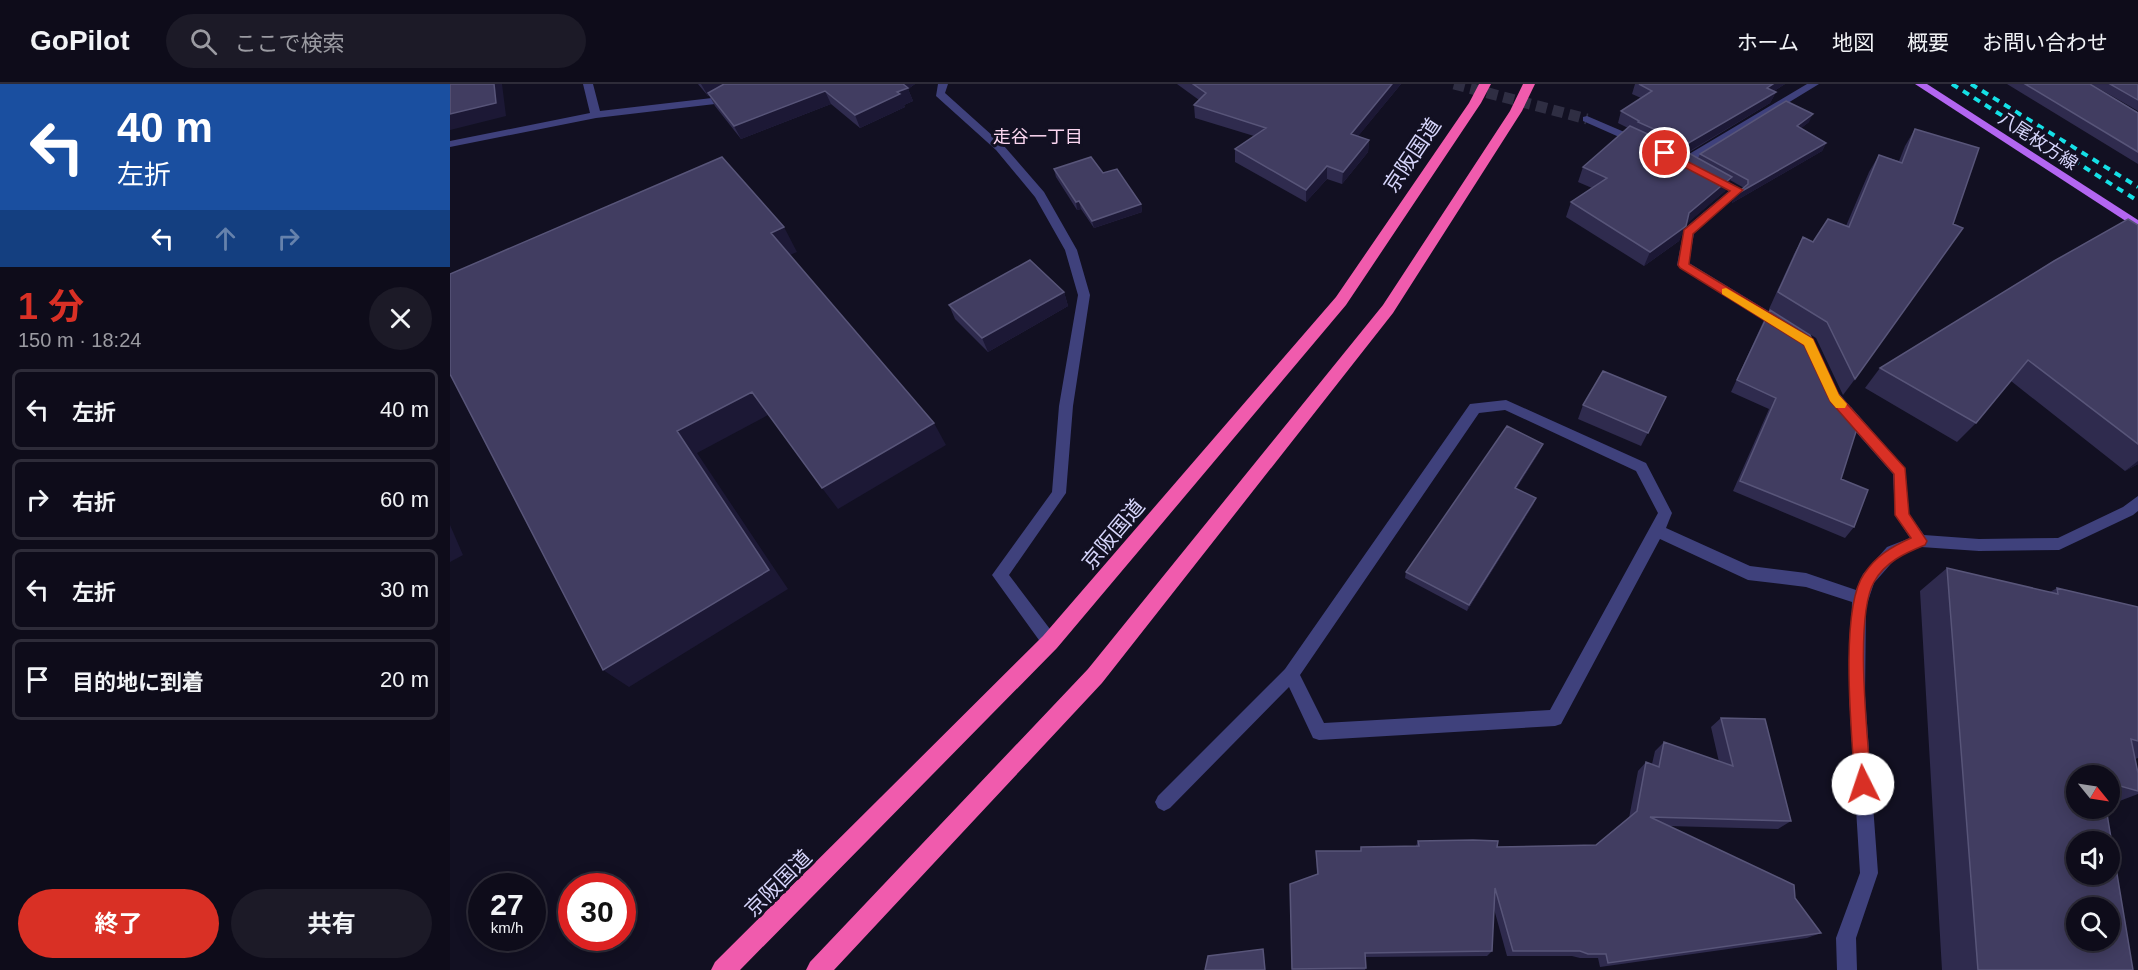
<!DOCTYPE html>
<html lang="ja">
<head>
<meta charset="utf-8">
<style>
	:root { --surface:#0e0c1a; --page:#1c1a27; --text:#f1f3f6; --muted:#9b9ba2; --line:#2e2c39; --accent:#d93025 }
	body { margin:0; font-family:Helvetica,"Noto Sans JP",sans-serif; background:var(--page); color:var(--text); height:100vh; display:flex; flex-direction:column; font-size:22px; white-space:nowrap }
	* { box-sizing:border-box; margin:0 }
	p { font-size:20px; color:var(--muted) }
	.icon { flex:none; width:33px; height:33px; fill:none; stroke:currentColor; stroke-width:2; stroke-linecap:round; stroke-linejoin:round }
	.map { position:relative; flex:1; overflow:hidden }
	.details { display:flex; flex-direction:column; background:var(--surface); width:450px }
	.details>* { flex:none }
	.guide { background:#1a4fa0; color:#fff; overflow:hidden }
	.needle { width:39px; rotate:120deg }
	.controls { position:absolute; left:1616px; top:681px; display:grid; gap:12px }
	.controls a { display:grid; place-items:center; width:54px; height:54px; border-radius:50%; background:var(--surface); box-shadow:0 3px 15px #0003,0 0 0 2px var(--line); font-size:30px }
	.speed { position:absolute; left:18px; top:789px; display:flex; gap:12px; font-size:30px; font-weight:700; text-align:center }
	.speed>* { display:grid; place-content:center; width:78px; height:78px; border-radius:50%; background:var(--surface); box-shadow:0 3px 15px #0003,0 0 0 2px var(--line); line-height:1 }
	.speed small { font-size:15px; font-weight:400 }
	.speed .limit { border:9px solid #d22; background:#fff; color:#111 }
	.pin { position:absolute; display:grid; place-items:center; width:51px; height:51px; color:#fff; margin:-26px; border:3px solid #fff; border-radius:50%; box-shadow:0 2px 6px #0007 }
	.me { position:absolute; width:66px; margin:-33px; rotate:356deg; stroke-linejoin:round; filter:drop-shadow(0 0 4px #0008) }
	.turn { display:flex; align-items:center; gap:21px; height:126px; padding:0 18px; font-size:27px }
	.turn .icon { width:78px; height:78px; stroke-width:2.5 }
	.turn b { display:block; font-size:42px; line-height:51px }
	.lanes { display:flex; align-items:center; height:57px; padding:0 18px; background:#0003; justify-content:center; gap:30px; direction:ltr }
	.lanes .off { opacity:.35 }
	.round { display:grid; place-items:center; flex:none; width:63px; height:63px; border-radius:32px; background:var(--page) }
	.head { display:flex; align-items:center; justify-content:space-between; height:102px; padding:0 18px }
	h1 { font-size:36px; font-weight:700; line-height:45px; color:var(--accent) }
	.action { display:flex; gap:12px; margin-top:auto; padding:12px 18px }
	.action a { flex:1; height:69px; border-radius:36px; background:var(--accent); color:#fff; font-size:24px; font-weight:700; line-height:69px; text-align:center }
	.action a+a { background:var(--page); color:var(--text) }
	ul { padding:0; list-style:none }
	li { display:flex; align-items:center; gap:18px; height:81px; margin:0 12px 9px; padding:0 6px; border:3px solid var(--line); border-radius:9px }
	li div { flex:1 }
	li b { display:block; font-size:22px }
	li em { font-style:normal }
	header { display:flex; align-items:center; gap:36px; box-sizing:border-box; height:84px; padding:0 30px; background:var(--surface); border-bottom:2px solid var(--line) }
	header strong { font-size:28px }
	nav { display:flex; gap:33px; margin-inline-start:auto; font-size:21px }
	.search { width:420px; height:54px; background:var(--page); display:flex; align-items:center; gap:15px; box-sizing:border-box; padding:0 21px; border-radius:33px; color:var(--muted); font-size:22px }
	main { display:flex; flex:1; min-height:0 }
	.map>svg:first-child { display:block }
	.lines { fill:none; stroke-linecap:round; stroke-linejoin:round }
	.minor-tunnel { stroke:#2f2e43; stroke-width:11; stroke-dasharray:11 6; stroke-linecap:butt }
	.minor { fill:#3f417c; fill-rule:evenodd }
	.major { fill:#b366f1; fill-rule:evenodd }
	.highway { fill:#f05bad; fill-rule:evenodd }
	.rail { stroke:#15e0e6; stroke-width:4; stroke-dasharray:7 6; stroke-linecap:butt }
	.wall { fill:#2f2b4e }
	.shaded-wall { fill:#1c1835 }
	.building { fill:#413d61; stroke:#585579; stroke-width:1.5; fill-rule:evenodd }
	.route { fill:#d93025; stroke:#8d1f18; stroke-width:1.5 }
	.slow { fill:#f59e0b }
	.labels { text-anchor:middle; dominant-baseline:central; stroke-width:6; stroke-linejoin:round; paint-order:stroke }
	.far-neighbourhood-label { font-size:18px; fill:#fbd6f0; stroke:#121022 }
	.far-street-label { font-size:18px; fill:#d6d5fb; stroke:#121022 }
	.street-label { font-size:21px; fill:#d6d5fb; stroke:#121022 }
</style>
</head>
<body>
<header>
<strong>GoPilot</strong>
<div class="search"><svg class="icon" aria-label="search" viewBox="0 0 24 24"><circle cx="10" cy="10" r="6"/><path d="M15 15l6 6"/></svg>ここで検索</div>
<nav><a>ホーム</a><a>地図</a><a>概要</a><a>お問い合わせ</a></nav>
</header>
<main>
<section class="details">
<div class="guide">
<div class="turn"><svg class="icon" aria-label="left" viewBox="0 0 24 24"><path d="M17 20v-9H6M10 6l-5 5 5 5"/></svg><div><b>40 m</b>左折</div></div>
<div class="lanes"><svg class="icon" aria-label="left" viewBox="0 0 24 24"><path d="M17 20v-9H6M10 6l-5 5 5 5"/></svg><svg class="icon off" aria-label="ahead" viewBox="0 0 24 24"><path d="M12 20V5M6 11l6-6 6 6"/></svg><svg class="icon off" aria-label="right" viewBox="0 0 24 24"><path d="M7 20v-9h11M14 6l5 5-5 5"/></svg></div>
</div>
<div class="head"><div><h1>1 分</h1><p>150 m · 18:24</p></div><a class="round"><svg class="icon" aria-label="close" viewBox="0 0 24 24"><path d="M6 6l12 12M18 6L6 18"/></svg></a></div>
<ul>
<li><svg class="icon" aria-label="left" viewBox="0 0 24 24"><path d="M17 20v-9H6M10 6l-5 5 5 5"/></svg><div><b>左折</b></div><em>40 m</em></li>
<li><svg class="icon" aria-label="right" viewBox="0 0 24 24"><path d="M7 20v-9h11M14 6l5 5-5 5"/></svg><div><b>右折</b></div><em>60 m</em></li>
<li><svg class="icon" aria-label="left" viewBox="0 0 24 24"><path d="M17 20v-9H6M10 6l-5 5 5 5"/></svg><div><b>左折</b></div><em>30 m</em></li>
<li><svg class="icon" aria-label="arrive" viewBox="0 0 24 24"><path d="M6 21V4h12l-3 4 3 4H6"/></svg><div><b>目的地に到着</b></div><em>20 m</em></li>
</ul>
<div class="action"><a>終了</a><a>共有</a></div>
</section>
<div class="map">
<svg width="1688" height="886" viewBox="0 0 1688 886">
	<rect width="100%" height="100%" fill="#121022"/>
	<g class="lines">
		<path class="minor-tunnel" d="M1004,0L1137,35"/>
		<path class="minor" d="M133,0H143L150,27L262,14L287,0H299L265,20L146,34L0,63V57L140,29Z
			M488,0H498L495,9L554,62L594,108L627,166L640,211L623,322L616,409L559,491L606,553L608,558L606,563L600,565L594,563L542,491L602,408L609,322L628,211L615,166L585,113L546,66L486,12Z
			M1357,0H1369L1238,80H1230L1222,75L1228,72L1234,73Z
			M1137,32L1193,56L1194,58L1193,60H1185L1133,37V33Z
			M1261,88L1293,106L1244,149L1239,179L1336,238L1337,241L1336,244H1326L1227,181L1234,145L1279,107L1257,95L1255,92Z
			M1056,316L1196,379L1222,429L1216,444L1300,482L1356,489L1406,506L1413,490L1437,463L1460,454L1445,431L1443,390L1391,331L1389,327L1391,323H1401L1455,384L1459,430L1474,451L1529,455L1608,454L1673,423L1688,412V427L1683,431L1609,466L1529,467L1471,463L1447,473L1424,499L1416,523L1415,612L1428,789L1406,854L1407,886H1387L1386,854L1410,789L1399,612L1402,518L1356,503L1298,496L1210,455L1111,640L1105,642L869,656L863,654L839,603L720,724L714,727L708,724L705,718L708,712L835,585L1020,320ZM1055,326L1186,387L1208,429L1100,626L874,639L850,591L1029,329Z"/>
		<path class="major" d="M1465,0H1477L1688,136V145Z"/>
		<path class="highway" d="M1029,0H1041L1031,19L896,221L607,564L290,886H261L265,878L593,552L886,213L1019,19Z
			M1073,0H1085L1072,27L943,229L652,599L384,886H356L360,878L638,585L933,221L1060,27Z"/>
		<path class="rail" d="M1502,0L1688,117
			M1521,0L1688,103"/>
	</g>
	<path class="wall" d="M248,0H465L458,5L463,17L454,21L455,23L410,44L381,20L291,55L265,22L259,11L258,12Z
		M727,0H951L908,52L919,56L918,68L892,100L877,95L856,118L785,78V65L804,52L745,34L744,21L749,16Z
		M1185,0H1335L1324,7L1326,8L1320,19L1238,69L1248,74L1250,70L1359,38L1351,44L1376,59L1372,67L1282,119L1285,111L1294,104L1280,96L1275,107L1236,140L1229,157L1194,182L1116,133L1121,118L1142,104L1128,98L1133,83L1178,44L1168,39L1171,27L1191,14L1182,10Z
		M1557,0H1640L1688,29V80Z
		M1641,0H1688V27Z
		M1465,45L1405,295L1393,311L1366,254L1319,225L1344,170L1353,153L1363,158L1396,142L1419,88L1429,71L1449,77L1455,62Z
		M604,85L691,120L692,128L644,144L631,125L627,126L606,93Z
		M1688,141V380L1675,387L1561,297L1526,339L1507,358L1415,304L1430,284Z
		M614,208L618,222L538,268L505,235L499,221Z
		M1320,226L1391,395L1404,443L1395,454L1283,407L1319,325L1281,308L1313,238Z
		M1216,313L1191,362L1128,335L1133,321Z
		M1090,367L1066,405L1086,414L1083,421L1017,527L955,494L956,488Z
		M1497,484L1600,508L1607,504L1688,523V674L1685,675L1688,689V710L1659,721V692H1626L1683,886H1492L1470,507Z
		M1271,634L1341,737L1328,745L1218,742L1345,814L1371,849L1357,854L1150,883L1148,874H1130L1122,872H1057L1044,825L1042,867L1037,872L915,873L916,884L915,886H842L840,800L867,790L866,767H910L911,763L966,762L968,757L1047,763L1146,761L1179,734L1188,687L1196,678L1202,680L1205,667L1214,658L1269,678L1261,643Z"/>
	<path class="shaded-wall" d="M44,0H52L56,32L0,46V30Z
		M251,0H282L258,12Z
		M449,0H465L458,5L463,17L454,21L455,23L410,44L405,31L447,8Z
		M942,0H951L900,62L901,50Z
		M1323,0H1335L1312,15L1317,4Z
		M375,7L381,20L291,55L284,42Z
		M1326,8L1320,19L1233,71L1237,60Z
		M1363,30L1359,38L1344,50L1347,42Z
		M919,56L918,68L892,100L893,88Z
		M1376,59L1372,67L1282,119L1285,111Z
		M877,82V95L856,118V106Z
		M1282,93L1275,107L1233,143L1239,129Z
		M629,117L631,125L627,126L626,118Z
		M691,120L692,128L644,144L642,137Z
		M1236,142L1229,157L1194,182L1200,168Z
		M334,143L347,168L335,173L321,149Z
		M614,208L618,222L538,268L532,254Z
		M302,308L318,331L247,369L338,505L179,603L153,586L227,347Z
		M484,339L496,361L388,425L372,404Z
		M1093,360L1090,367L1062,411L1065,404Z
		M1688,377V380L1675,387Z
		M1086,414L1083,421L1017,527L1019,521Z
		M0,441L13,471L0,478Z"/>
	<path class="building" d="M0,0H44L46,19L0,30Z
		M274,0H453L458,4L447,8L450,10L405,31L375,7L284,42L258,9Z
		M743,0H942L901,50L919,56L893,88L877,82L856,106L785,65L816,44L744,21L756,9Z
		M1189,0H1323L1317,4L1326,8L1237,60L1188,38L1189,37L1171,27L1202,7Z
		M1575,0H1640L1688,29V68Z
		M1660,0H1688V16Z
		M1336,17L1363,30L1347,42L1376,59L1285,111L1298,100V96L1250,70Z
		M1180,42L1235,67L1282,93L1239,129L1236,142L1200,168L1121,118L1157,94L1133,83Z
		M1465,45L1529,64L1503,140L1513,144L1405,295L1377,238L1328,208L1353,153L1363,158L1378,135L1399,143L1429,71L1452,79Z
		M272,73L334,143L321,149L484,339L372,404L302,308L227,347L319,486L153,586L0,290V190Z
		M641,73L653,89L667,85L691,120L642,137L629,117L626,118L604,85Z
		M1678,135L1688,141V360L1578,276L1526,339L1430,284L1604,177Z
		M580,176L614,208L532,254L499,221Z
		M1320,226L1360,251L1385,306L1410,335L1391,395L1418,406L1404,443L1290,397L1326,314L1287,296Z
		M1153,287L1216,313L1198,349L1133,321Z
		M1057,342L1093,360L1065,404L1086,414L1019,521L956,488Z
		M1497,484L1608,510L1607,504L1688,523V657L1681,655L1688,689V707L1659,699V692H1626V724H1656L1683,886H1528ZM1626,758H1659V790H1626ZM1626,824H1659V856H1626Z
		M1271,634L1315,635L1341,737L1200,733L1344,801L1345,814L1371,849L1158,879L1156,870H1138L1130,867H1063L1045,804L1042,867L915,869L916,884L842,885L840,800L868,790L866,767H911V763L969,762L968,757L1023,756L1048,757L1047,763L1146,761L1187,727L1196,678L1209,683L1214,658L1283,682Z
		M813,865L815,886H755L758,872Z"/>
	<path class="route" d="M1215,66L1293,106L1243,150L1239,180L1363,255L1389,311L1455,384L1459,430L1477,457L1475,461C1455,469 1435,478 1424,498C1404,533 1418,656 1421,700L1419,706L1413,708L1407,706L1405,700C1402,654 1389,525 1414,490C1426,472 1441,463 1461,454L1445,431L1444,390L1380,317L1354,261L1230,184L1228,181L1234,146L1280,107L1211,71L1210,69Z"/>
	<path class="slow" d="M1276,204L1363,255L1389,311L1397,320L1395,324H1386L1380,317L1354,261L1272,210V205Z"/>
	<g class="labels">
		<g class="far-neighbourhood-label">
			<text x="588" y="53">走谷一丁目</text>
		</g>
		<g class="far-street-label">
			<text transform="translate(1588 57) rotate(33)">八尾枚方線</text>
		</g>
		<g class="street-label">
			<text transform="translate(962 71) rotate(-56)">京阪国道</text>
			<text transform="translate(663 450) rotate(-50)">京阪国道</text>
			<text transform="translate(328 799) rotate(-45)">京阪国道</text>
		</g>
	</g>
</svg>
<div class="controls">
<a><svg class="needle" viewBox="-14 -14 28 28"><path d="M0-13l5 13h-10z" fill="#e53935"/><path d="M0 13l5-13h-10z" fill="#9b9ba2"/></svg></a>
<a><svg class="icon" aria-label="sound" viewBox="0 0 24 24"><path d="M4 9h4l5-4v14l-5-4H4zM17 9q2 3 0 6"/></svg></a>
<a><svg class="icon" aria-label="search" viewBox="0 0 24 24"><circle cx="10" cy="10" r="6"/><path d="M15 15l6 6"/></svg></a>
</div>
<div class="speed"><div>27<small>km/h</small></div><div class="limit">30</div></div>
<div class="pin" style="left:1215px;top:69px;background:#d93025"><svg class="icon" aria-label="arrive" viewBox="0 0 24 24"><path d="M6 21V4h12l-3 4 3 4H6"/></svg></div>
<svg class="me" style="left:1413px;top:700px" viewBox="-20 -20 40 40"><circle r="19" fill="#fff"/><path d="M0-13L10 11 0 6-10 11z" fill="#d93025"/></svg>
</div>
</main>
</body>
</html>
